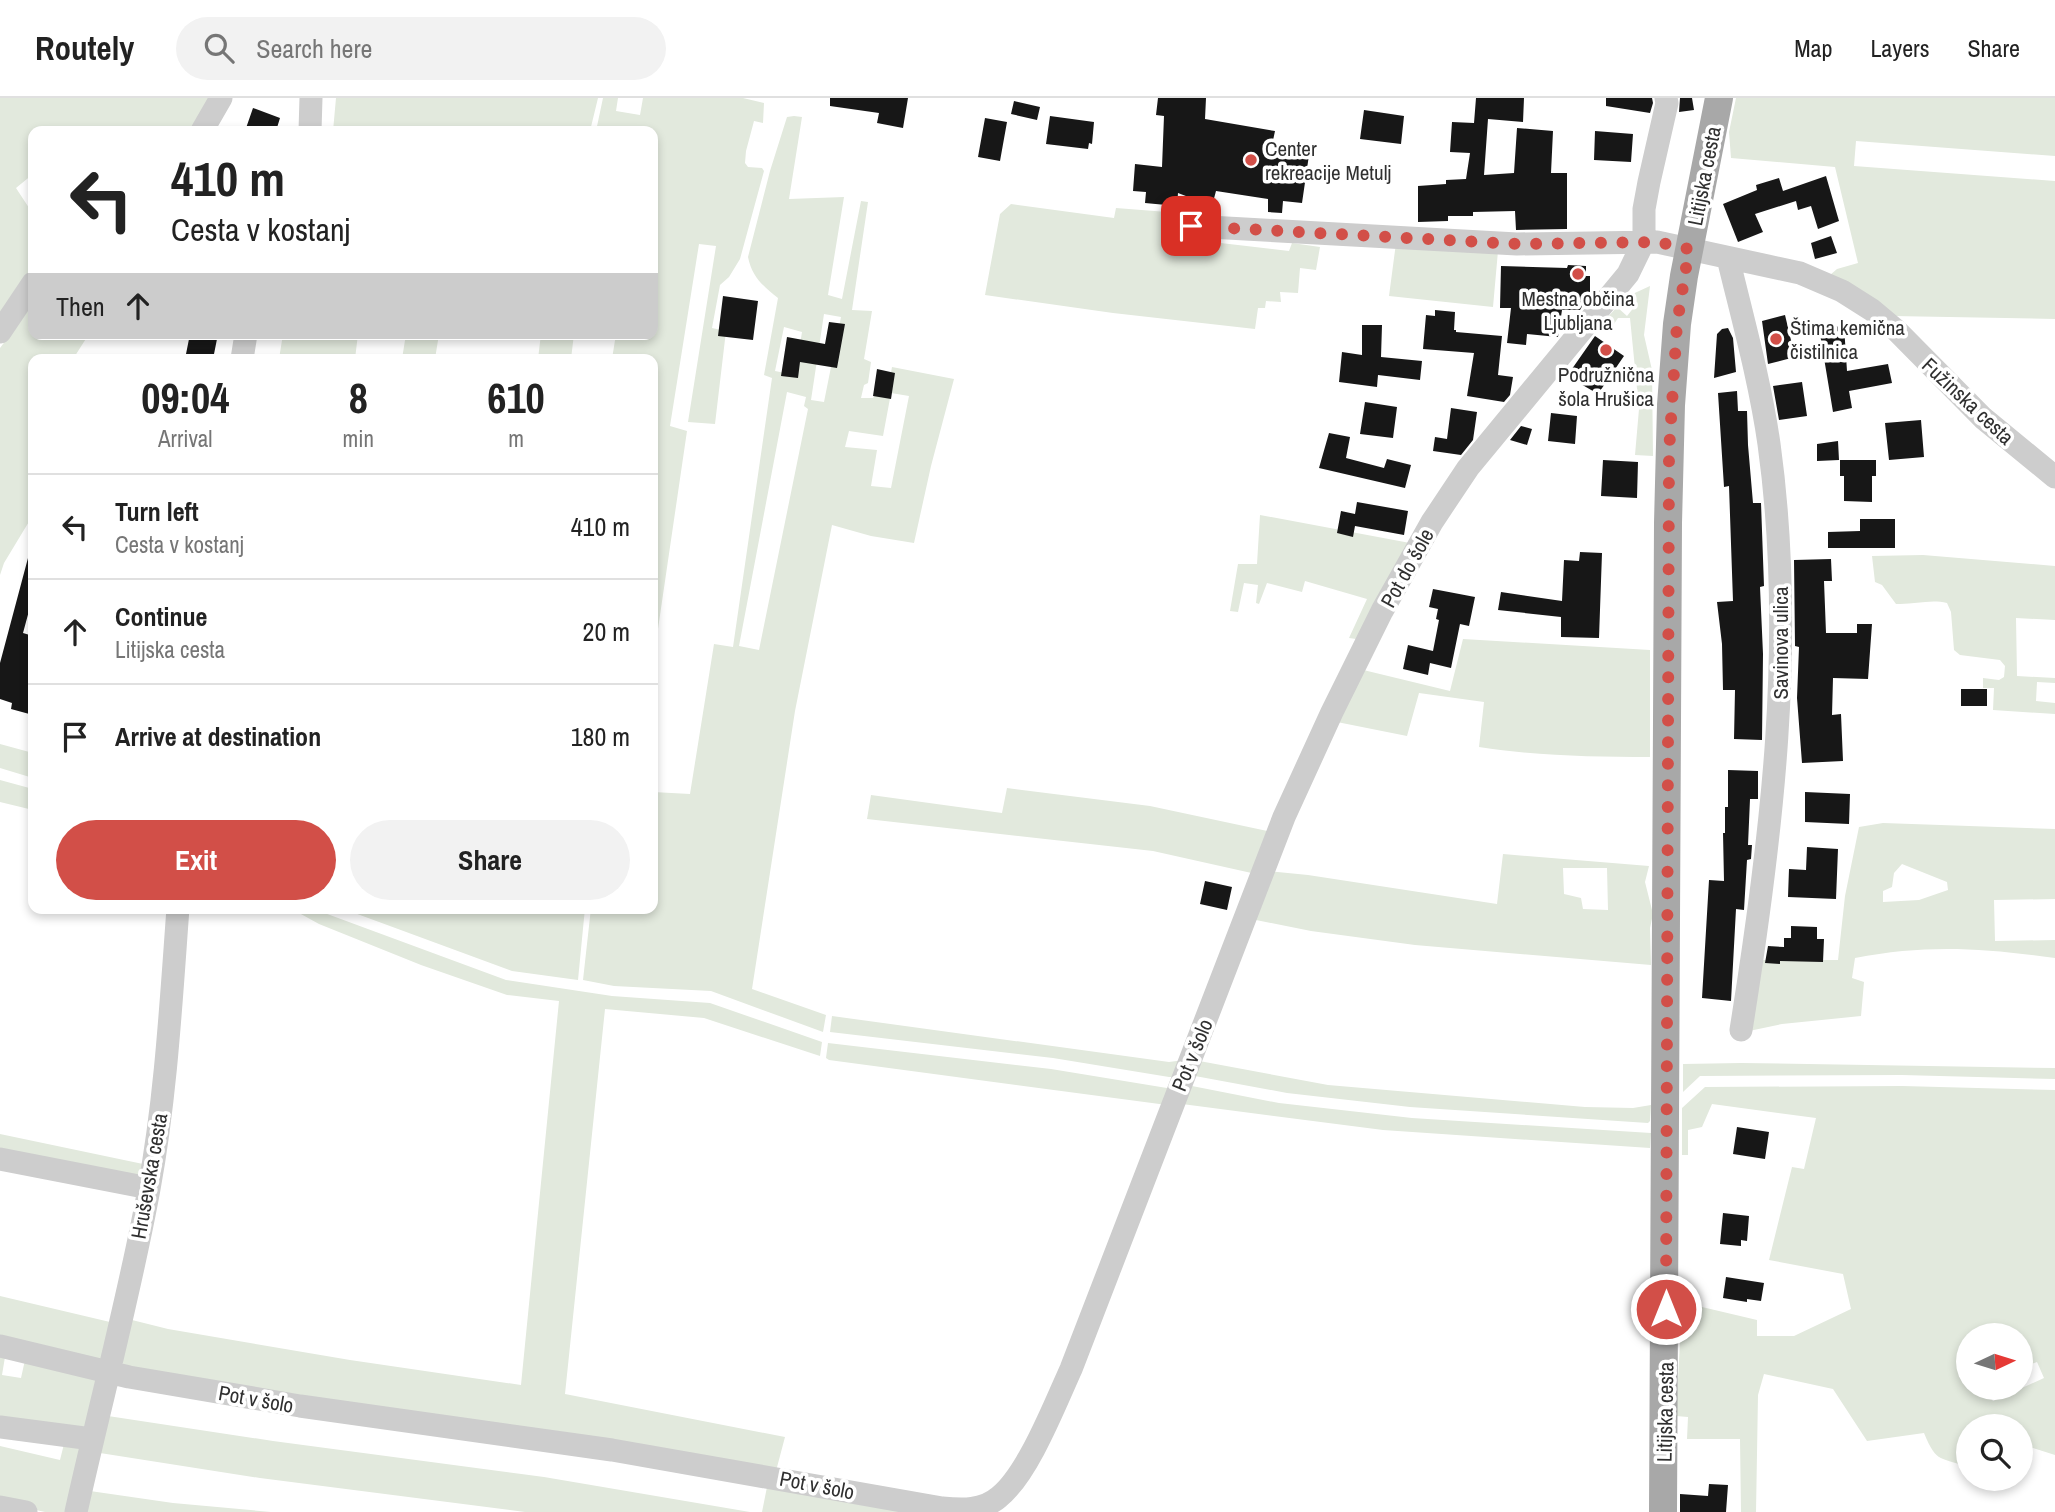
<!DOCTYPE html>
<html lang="en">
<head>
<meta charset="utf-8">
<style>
	:root { --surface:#fff; --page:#f2f2f2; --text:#222; --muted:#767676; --line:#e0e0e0; --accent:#d24f48 }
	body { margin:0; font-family:"Archivo Narrow",sans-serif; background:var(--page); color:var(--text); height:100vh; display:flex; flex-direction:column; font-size:26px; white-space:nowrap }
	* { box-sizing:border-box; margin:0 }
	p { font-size:23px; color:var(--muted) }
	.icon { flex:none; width:38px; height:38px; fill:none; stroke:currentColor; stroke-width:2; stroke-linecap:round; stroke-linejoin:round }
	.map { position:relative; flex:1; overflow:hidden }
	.panel { position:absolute; left:28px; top:256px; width:630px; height:560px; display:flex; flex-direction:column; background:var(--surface); border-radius:14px; box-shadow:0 4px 10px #0003 }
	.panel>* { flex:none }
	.guide { position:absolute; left:28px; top:28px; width:630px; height:214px; border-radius:14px; box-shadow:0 4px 10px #0003; background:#fff; color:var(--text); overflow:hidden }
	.needle { width:46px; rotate:86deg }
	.fabs { position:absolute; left:1956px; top:1225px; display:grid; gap:14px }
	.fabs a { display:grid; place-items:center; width:77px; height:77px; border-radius:50%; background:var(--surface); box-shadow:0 4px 10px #0003; font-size:35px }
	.pin { position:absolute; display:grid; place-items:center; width:60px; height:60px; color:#fff; margin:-30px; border-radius:14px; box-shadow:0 4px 10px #0006 }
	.me { position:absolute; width:77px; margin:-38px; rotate:0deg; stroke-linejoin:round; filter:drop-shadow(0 0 5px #0008) }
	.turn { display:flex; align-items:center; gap:24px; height:147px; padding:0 28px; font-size:32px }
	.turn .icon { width:91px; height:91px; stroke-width:2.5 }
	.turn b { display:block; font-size:49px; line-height:60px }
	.then { display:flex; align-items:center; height:66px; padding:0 28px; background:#0003; gap:14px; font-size:26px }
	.eta { display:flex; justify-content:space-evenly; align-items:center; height:119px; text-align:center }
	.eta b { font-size:42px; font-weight:700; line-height:49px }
	.primary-button { display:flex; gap:14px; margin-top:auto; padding:14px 28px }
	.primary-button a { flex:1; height:80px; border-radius:42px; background:var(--accent); color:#fff; font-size:28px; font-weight:700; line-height:80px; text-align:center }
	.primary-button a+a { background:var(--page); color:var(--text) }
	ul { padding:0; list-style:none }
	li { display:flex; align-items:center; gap:21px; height:105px; padding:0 28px; border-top:2px solid var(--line) }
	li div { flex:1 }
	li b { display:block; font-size:26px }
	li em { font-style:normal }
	header { display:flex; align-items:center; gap:42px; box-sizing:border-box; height:98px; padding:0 35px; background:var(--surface); border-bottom:2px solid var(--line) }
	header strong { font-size:33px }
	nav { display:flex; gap:38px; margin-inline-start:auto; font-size:24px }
	.search { width:490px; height:63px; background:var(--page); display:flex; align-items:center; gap:18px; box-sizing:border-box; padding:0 24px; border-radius:38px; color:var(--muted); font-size:26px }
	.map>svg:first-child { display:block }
	.green { fill:#e2e9dd; fill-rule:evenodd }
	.building { fill:#171717 }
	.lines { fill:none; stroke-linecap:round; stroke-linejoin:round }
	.minor { stroke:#cdcdcd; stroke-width:23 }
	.major { stroke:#a8a8a8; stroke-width:28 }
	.route { stroke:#d24f48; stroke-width:12; stroke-dasharray:0 21.6 }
	.poi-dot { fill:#d24f48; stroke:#fff; stroke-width:2.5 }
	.labels { text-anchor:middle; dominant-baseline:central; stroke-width:7; stroke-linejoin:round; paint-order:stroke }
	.poi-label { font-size:21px; fill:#303030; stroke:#fff; text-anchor:start }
	.street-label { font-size:21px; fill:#303030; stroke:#fff }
</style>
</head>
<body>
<header>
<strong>Routely</strong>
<div class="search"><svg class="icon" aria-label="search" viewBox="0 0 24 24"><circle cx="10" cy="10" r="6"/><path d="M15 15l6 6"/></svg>Search here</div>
<nav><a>Map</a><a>Layers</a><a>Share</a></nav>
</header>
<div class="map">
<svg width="2055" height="1414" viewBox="0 0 2055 1414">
	<rect width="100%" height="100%" fill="#fff"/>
	<path class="green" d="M0,0H216L197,33H33V76L16,90L33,116V173L0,218Z
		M336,0H598L590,33H333Z
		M603,0H618L616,13L640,17L643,0H743L764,5L763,25L754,23L746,53L745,65L748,69L762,70L764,73L740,161L729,179L720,187L712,230L726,233L715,326L688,324L716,148L699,146L670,328L687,333L653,565V261H612L616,236H653V33H596Z
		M1736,0H2055V58L1856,43L1854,68L2055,83V221L1892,218L1830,177L1837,171L1858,165L1835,69L1731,60L1729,34Z
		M794,18L802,19L789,101L844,99L828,197L842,201L861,103L868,104L852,212L872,213L864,261L871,264L868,285L864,287L861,300H873L876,296L887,297L892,269L954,281L931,368L914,445L871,438L832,427L795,613L752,891L826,917L823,934L711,893L614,888L583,882L591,810H653V694L690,696L714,546L733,549L772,280L764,277L778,200C763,188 752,179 748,159L770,73L787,19ZM824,216L841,219L824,304L811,302ZM784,229L802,234L795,277L775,273ZM787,294L806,299L804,308L808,311L759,552L739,548ZM891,295L909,298L891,390L871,388L877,352L845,349L849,333L883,338Z
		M1011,106L1114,120L1116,110L1180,115L1178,140L1289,153L1292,145L1320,149L1316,172L1300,170L1298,195L1280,194L1281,204L1266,203L1265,210H1258L1255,231L1113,215L985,197L1000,116Z
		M1396,145L1498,153L1493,209L1389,198Z
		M1650,188L1644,237L1652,272L1653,358L1635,357L1639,311L1630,220H1618L1614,226L1606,221L1617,209L1627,218L1635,208L1626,199Z
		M33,206V236H89L73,261H33V417L4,465L0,477V250Z
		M283,236H358L355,261H279Z
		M406,236H439L435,261H402Z
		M541,236H574L571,261H538Z
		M1260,417L1410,445L1356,541L1349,540L1367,501L1305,483L1302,494L1267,485L1259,506L1256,505L1258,487L1244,485L1238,514L1230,513L1238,466H1257Z
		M1923,457L2055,468V522L2016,520L2017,578L2055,580V585L2037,584L2036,603L2055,605V616L1993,612L1994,590H1983V580L1999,582L2004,579L2005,568L2000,562L1960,557L1954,552L1951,514L1947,505C1929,501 1914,507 1896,506L1882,487L1875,484L1872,458Z
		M1463,541L1650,552V659C1592,659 1536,658 1479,649L1484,604L1419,595L1407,638L1327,622L1351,569L1450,593Z
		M0,646L33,655V680L0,670Z
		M0,682L33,691V712L0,704Z
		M1007,690L1150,708L1272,734L1256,776L1153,753L867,721L871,697L1002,715Z
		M1883,725L2055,731V801L1994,802L1995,843L2055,842V860C1982,850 1927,846 1855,860L1852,880L1864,884L1861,918L1782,926L1749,933L1759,862H1838L1845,798L1859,729ZM1902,766L1947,784L1948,792L1919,802L1883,804V793L1892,789L1894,775Z
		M1503,756L1649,768L1645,784L1653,816L1650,830L1651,867L1415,847L1311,833L1251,821L1267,773L1308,777L1497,806ZM1563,770H1607L1608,812L1583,811L1581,800L1564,796Z
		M290,810H311L506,882L612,898L710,905L822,944L820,958L704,920L605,911L565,1296L785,1339L776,1373L127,1271L121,1263L132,1222L168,1231L350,1262L521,1287L559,903L507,897L421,867L319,826Z
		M341,810H585L578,882L512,873Z
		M832,918L1169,964L1184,962L1172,979H1169L1053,960L830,934Z
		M828,945L1051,971L1173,991L1167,1007L829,962L826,960Z
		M1194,962L1328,987L1585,1009L1633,1010L1651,1007L1650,1023L1648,1025L1410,1009L1287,995L1195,978Z
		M1741,965L2055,970V981L1902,977L1700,978L1683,994V966Z
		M1192,988L1279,1005L1412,1020L1651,1035L1650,1050L1383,1032L1182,1006Z
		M1902,988L2055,992V1357L2033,1350L2021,1354V1328H1969V1370C1941,1358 1937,1367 1924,1335L1867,1343L1833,1291L1764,1276L1758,1297L1756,1414H1741L1740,1341H1687L1688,1319L1676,1318L1682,1209H1702L1757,1222V1238H1794L1851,1211L1843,1176L1769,1162L1792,1069L1804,1071L1816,1020L1712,1006L1702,1029L1688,1032V1057H1682V1010L1705,989ZM1969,1237H2021L2023,1269L2037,1264L2044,1280L1993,1303L1984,1290H1969Z
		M0,1036L143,1066L141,1077L0,1058Z
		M0,1198L110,1224L101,1265L0,1244Z
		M0,1252L6,1253L2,1277L21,1280L25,1262L93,1276L98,1284L86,1331L0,1324Z
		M108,1318L273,1343L544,1379L750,1414H525L260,1380L100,1355Z
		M65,1342L81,1350L74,1386L65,1414H45L0,1404V1348L60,1362Z
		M768,1384L944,1414H762Z
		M90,1393L173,1405L271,1414H85Z"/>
	<path class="building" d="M830,0H908L903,30L877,25L879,15L830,8Z
		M1158,0H1206L1205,21L1275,33L1271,52L1309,57L1302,105L1283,103L1282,115L1268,114V101L1216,93L1212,108L1178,95L1177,108L1145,105L1146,94L1133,93L1135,66L1162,69L1164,18L1156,17Z
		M1476,0H1524L1523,24L1488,21L1484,77L1514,75L1517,30L1553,33L1551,75H1567V131L1516,132L1515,113L1473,114V118H1448V123L1418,124V88L1446,86V82L1466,81L1470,55L1450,54L1452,24L1474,25Z
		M1606,0H1652L1653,5L1650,15L1606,8Z
		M1680,0H1692L1694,12L1679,14Z
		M1014,3L1040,9L1037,22L1011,16Z
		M253,10L280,20L276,33H245Z
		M1364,12L1404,18L1401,46L1360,41Z
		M1050,18L1094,24L1092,46L1089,45L1088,51L1046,46Z
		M985,20L1007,24L1000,63L978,59Z
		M1595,33L1633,36L1631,64L1594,62Z
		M1826,78L1839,123L1818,131L1811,108L1798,112L1796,103L1755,116L1763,134L1738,144L1723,106L1757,92L1756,87L1779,80L1783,93Z
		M1831,138L1837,155L1815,161L1811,145Z
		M1568,167L1586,168V178H1590V200L1585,203L1580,212H1562L1558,239L1527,236L1526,247L1507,245L1511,210H1500L1501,168L1567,170Z
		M723,198L758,203L753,242L718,238Z
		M1435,212L1455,214L1454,232H1456V234L1502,238L1498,277L1513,279L1510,297L1504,304L1467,298L1474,255L1423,251L1426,217L1435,218Z
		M1785,217L1795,259L1768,266L1762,223Z
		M829,224L845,226L837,270L800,264L798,280L781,278L787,239L825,246Z
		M1362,227H1382L1381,259L1422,263L1420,282L1378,277L1377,289L1339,284L1342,254L1362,257Z
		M1844,228L1847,273L1888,266L1892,285L1849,293L1852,310L1833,314L1819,230Z
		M1728,230L1733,240L1736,274L1714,280L1717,236L1722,231Z
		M190,236H218L213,261H185Z
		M1595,238L1624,258L1598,296L1567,278Z
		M877,271L895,275L891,301L873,298Z
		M1802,284L1807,318L1779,322L1773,288Z
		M1737,293L1738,313H1747L1748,347L1753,405H1761L1764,488L1760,489L1763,556L1762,642L1734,641L1735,592H1723L1722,546L1717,504L1733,503L1729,388L1724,389L1718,295Z
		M1365,304L1397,309L1393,340L1360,336Z
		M1451,310L1477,314L1473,342L1461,357L1433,353L1435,339L1447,341Z
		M1551,315L1577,318L1575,346L1548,343Z
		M1921,322L1924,359L1889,362L1885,325Z
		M1521,328L1532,331L1527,347L1510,342Z
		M1329,335L1350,339L1346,360L1384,370L1387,361L1411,367L1405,390L1319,370Z
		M1838,343L1839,362L1817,363V346Z
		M1603,362L1638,364L1637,400L1601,398Z
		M1840,362H1876V378H1872V404L1844,403V378H1840Z
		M1357,404L1408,413L1404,437L1355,428L1353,439L1337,435L1341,413L1355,416Z
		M1860,421H1895V450H1828V434L1860,433Z
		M1580,454L1602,455L1599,540L1561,539V519L1498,512L1501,494L1562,503L1564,462L1579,463Z
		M28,460H33V498L23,535L33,538V617L11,611L12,605L0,601V565Z
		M1831,461L1832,483H1824L1826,535H1857V526H1872L1868,581L1833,580L1832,617L1841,616L1843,663L1802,665L1797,600L1799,549L1795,548L1794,462Z
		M1433,491L1475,499L1469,528L1460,526L1451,570L1430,565L1428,577L1403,571L1408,547L1433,553L1439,522L1436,521L1438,511L1429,509Z
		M1961,591H1987V608H1961Z
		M1728,672L1758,673V701H1750L1748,747H1752L1751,761L1747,762L1744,812L1736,811L1731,903L1702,900L1709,782L1724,783L1723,735H1725V709H1728Z
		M1805,694L1850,696L1849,726L1805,724Z
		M1807,749L1838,751L1836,801L1788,799L1789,771L1806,772Z
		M1205,783L1232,789L1227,812L1200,806Z
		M1791,828L1817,829V841H1824L1823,864L1780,863V866L1765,865L1768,848L1784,849V840H1791Z
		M1737,1029L1769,1034L1765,1061L1733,1056Z
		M1723,1115L1749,1118L1747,1143L1741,1142V1148L1720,1146Z
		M1726,1179L1764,1185L1761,1203L1747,1201V1204L1723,1200Z
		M1709,1386L1728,1387L1726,1414H1680V1396L1708,1398Z"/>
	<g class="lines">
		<path class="minor" d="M202,33L221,0
			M310,33L311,0
			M1191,128L1517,146L1657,144L1800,175L1842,193L1872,212L1897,233L1983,320L2055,379
			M1728,160C1743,222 1760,283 1769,346C1796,541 1772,739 1741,932
			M0,234L33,185
			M242,261L246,236
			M0,1061L149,1090
			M0,1248L129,1279L300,1308L612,1352L942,1410C962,1412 983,1413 999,1399C1028,1376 1055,1306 1071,1271L1284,719L1332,614L1382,513L1432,424L1468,370L1628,176L1644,143V111L1649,84L1667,5L1666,0
			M0,1329L92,1341
			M0,1409L26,1414
			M76,1414C100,1306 129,1200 149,1091C166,998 171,904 178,810"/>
		<path class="major" d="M1663,1414L1668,425L1671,307L1677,226L1684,178L1719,0"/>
	</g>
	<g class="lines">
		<path class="route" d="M1191,128L1517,146L1657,144L1689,151L1677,226L1669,354L1666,1211"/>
	</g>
	<g class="poi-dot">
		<circle cx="1251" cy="62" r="7"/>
		<circle cx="1578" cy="176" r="7"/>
		<circle cx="1776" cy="241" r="7"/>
		<circle cx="1606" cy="252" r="7"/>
	</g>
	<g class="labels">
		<g class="poi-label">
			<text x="1265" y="50">Center<tspan x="1265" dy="24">rekreacije Metulj</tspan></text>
			<text x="1578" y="200" text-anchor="middle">Mestna občina<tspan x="1578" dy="24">Ljubljana</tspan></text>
			<text x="1790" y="229">Štima kemična<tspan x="1790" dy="24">čistilnica</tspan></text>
			<text x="1606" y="276" text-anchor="middle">Podružnična<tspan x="1606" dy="24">šola Hrušica</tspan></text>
		</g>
		<g class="street-label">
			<text transform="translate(1704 78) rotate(-79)">Litijska cesta</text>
			<text transform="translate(1968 303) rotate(43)">Fužinska cesta</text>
			<text transform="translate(1407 470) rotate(-61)">Pot do šole</text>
			<text transform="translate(1780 545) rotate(-90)">Savinova ulica</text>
			<text transform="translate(1192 957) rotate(-68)">Pot v šolo</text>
			<text transform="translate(149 1078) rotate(-80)">Hruševska cesta</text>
			<text transform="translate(256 1301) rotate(10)">Pot v šolo</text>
			<text transform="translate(1665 1314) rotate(-89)">Litijska cesta</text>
			<text transform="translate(817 1387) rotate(11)">Pot v šolo</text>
		</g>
	</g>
</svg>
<div class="fabs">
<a><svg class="needle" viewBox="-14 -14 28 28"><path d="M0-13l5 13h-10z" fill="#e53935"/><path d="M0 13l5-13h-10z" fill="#767676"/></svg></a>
<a><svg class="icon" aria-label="search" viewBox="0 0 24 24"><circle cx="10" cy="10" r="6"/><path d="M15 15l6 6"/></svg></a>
</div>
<div class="pin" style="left:1191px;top:128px;background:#d93025"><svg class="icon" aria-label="arrive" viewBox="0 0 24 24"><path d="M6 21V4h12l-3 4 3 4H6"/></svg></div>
<svg class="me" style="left:1666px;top:1211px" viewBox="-20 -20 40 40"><circle r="17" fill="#d24f48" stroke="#fff" stroke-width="3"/><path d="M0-11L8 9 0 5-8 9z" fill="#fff"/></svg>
<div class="guide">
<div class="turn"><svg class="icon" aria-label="left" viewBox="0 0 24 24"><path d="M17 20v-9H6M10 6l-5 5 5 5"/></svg><div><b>410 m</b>Cesta v kostanj</div></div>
<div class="then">Then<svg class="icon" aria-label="ahead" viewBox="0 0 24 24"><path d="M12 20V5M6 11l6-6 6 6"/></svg></div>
</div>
<section class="panel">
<div class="eta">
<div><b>09:04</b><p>Arrival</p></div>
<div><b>8</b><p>min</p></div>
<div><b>610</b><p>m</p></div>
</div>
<ul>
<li><svg class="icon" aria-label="left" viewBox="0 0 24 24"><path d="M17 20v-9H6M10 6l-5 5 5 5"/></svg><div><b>Turn left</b><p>Cesta v kostanj</p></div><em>410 m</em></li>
<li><svg class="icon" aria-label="ahead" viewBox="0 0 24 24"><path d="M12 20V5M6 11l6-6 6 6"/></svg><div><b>Continue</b><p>Litijska cesta</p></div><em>20 m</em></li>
<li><svg class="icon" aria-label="arrive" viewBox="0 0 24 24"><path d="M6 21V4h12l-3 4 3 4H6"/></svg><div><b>Arrive at destination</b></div><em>180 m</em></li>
</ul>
<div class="primary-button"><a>Exit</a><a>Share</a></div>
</section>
</div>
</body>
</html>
